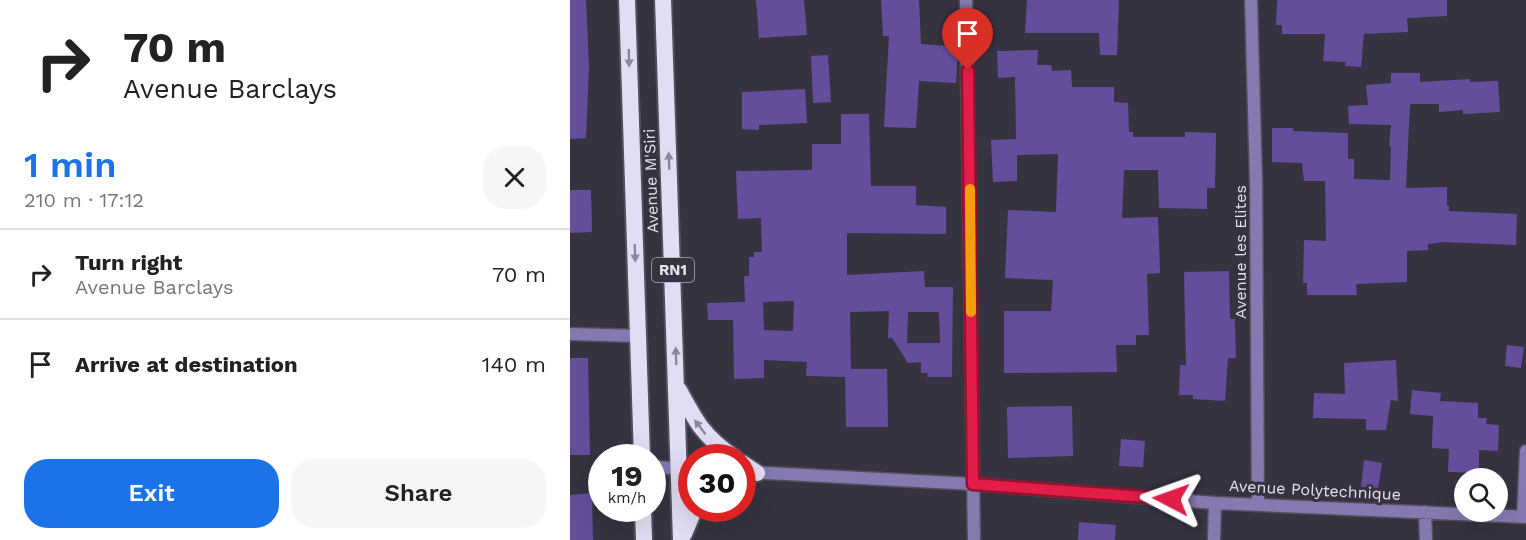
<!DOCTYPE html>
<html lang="en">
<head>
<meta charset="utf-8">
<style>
	:root { --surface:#fff; --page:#f6f6f6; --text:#222; --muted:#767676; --line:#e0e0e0; --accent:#1a73e8 }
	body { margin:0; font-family:"Work Sans",sans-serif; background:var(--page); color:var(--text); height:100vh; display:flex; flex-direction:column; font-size:22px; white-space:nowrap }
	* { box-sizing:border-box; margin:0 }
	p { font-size:20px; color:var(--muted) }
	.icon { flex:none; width:33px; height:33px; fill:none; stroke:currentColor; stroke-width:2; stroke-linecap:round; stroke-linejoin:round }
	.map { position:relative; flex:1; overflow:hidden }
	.drawer { display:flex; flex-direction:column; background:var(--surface); width:570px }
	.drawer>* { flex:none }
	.guide { background:#fff; color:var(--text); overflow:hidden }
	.tools { position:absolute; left:884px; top:468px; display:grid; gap:12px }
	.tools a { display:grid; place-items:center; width:54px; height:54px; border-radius:50%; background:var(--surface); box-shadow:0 6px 24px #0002; font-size:30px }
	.speed { position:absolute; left:18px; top:444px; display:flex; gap:12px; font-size:30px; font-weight:700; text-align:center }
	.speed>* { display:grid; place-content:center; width:78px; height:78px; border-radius:50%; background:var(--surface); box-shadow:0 6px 24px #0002; line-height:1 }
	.speed small { font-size:15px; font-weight:400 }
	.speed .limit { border:9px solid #d22; background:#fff; color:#111 }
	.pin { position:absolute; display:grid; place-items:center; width:51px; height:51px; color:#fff; margin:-62px -26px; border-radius:50% 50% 50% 0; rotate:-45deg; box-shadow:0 0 6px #0007 }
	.pin .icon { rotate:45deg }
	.me { position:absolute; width:66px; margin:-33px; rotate:274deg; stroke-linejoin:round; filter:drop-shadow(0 0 4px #0008) }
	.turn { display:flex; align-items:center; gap:21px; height:126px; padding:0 24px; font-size:27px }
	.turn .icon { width:78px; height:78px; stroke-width:2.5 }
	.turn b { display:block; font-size:42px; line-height:51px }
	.round { display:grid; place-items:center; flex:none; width:63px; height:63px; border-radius:24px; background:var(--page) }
	.headline { display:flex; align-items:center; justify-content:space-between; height:102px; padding:0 24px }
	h1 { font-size:36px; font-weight:600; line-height:45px; color:var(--accent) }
	.primary-button { display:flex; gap:12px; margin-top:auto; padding:12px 24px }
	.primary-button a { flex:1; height:69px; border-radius:24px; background:var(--accent); color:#fff; font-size:24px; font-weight:600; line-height:69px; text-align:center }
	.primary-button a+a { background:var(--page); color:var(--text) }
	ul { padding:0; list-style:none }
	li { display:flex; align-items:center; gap:18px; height:90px; padding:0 24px; border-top:2px solid var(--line) }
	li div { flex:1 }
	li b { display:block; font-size:22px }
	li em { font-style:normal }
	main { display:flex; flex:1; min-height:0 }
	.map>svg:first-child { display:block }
	.building { fill:#644e9c; fill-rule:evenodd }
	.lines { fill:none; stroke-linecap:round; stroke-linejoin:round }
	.minor-casing { stroke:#514f5b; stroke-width:15 }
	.trunk-casing { stroke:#514f5b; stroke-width:20 }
	.minor { stroke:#8679b0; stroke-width:12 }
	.trunk { stroke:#e2ddf4; stroke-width:16 }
	.oneway { fill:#8c889a }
	.route-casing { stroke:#92132f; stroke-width:15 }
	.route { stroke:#e11d48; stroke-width:10 }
	.slow { stroke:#f59e0b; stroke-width:10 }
	.labels { text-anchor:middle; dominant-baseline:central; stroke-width:6; stroke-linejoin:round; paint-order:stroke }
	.shield { fill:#353340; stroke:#afadb7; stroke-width:1.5 }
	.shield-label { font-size:15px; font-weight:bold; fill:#e3e1ea }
	.street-label { font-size:16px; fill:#e3e1ea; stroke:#353340 }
</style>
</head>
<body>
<main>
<section class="drawer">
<div class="guide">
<div class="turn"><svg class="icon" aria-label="right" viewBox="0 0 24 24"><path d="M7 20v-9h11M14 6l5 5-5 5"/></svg><div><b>70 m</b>Avenue Barclays</div></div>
</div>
<div class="headline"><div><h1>1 min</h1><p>210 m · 17:12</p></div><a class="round"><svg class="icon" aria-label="close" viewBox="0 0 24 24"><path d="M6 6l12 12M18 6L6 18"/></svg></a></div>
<ul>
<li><svg class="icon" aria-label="right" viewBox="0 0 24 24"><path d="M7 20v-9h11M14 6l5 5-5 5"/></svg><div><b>Turn right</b><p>Avenue Barclays</p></div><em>70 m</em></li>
<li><svg class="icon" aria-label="arrive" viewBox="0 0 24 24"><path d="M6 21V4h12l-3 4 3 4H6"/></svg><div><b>Arrive at destination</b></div><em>140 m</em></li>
</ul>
<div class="primary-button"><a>Exit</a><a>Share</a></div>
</section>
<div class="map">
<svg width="956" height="540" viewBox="0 0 956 540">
	<rect width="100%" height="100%" fill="#353340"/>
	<path class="building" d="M0,0H16L19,66L16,138L0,139Z
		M186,0H234L237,35L189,38Z
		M311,0H349L351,44L388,47L386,83L349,81L346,128L314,127L319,36H313Z
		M457,0H549L547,55H530L529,33H455Z
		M707,0H877V16L837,18L838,32L794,34L791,67L775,66L776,62L753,61L755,34H712V25H706Z
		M468,50L467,65H481L482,71L501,70L502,87H544V102L558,103L559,132H563V137H615V132L646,133L645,188H637V209L589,208L588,170H554L552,218L588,217L590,273L577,274L579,335H566V345H546L547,372L434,373V311H481L483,280L435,278L438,210L486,212L488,154L447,155V181L423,182L421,140L446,139L445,77L428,78L427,51Z
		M258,55L261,102L243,103L241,56Z
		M821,73H850V82L900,79V82L928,81L930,112L893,114V110L869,112V104H840L836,188L877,187V206H879V211L947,214L946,245L874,242L858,244V250L837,251V282L786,284L787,295H737V283H733L734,240L756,241L755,181H734L732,163L702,162V128H723V131L778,133V159H784V179L820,180L821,146H819L821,125L779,124L778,106L798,105L796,85L821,83Z
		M235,89L237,123L189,125V130L172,129V92Z
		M271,114H299L301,186H346V205L376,207V234L277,233V275L354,271L355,287H383L382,377H357L358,373H351V362L338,363L322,338H318L319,311L280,312L281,369H317L318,427H276L275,377L236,376L237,362L194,360V378L164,379L163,320H138L137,303L175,302L174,276H179V257H184V252H192L191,218L168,219L166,171L242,170V144H271ZM224,301L223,331L194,330L193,302ZM338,312H369L370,343H337Z
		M0,190H21L22,232L0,233Z
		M659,271L660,319H665L666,358H658L655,401L623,399V395H609L610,365H616L614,272Z
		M937,345L954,347L951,368L935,366Z
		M0,358H18L20,455H0Z
		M826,360L828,401L821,400L816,430H796V419L743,418L744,393L775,394L774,363Z
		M842,390L871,393L870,401L908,403V418H917L916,424L929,425L928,451L909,450V473L878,472L879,449L862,448L863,416L840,414Z
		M502,406L503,456L438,458L437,407Z
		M551,439L575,441L573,467L549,466Z
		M794,460L812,463L808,489L791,487Z
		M22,493L23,540H0V495Z
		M509,522L546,525L545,540H508Z"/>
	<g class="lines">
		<g class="minor-casing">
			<path id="minor" d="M396,0L404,540
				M681,0L686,180L688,504
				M0,334L68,336
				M82,467L122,469
				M180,472L403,484L645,503L956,517
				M855,512L856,540
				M953,517L956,451
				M644,540L645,503"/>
		</g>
		<g class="trunk-casing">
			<path id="trunk" d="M57,0L72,458
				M93,0L111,540
				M109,390C126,422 134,437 165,458
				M172,463L187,473
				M73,508L74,540
				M114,534L125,508"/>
		</g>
		<use href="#minor" class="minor"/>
		<use href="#trunk" class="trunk"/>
	</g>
	<defs><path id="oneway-solid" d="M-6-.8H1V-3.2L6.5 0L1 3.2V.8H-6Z" transform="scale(1.5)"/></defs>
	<g class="oneway">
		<use href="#oneway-solid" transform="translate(59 58) rotate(88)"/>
		<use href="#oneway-solid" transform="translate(99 161) rotate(-92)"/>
		<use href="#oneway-solid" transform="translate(65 253) rotate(88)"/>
		<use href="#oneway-solid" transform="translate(106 356) rotate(-92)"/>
		<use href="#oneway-solid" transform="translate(130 427) rotate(-127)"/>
	</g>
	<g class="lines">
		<g class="route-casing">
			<path id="route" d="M398,70L403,484L601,499"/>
		</g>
		<use href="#route" class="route"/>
		<path class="slow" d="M400,189L401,312"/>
	</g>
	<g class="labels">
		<rect class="shield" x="82" y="258" width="42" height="24" rx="4.5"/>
		<g class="shield-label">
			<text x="103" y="270">RN1</text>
		</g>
		<g class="street-label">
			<text transform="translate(81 181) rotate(-92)">Avenue M'Siri</text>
			<text transform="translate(670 252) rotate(-90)">Avenue les Elites</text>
			<text transform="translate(745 490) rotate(3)">Avenue Polytechnique</text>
		</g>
	</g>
</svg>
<div class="tools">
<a><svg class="icon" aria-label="search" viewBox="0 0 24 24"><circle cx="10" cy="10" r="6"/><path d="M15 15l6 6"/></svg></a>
</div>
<div class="speed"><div>19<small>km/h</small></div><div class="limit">30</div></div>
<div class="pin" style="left:398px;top:70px;background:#d93025"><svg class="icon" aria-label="arrive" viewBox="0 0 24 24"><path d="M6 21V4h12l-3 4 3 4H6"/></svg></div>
<svg class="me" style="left:601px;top:499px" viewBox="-20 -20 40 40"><path d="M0-17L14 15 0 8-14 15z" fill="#e11d48" stroke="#fff" stroke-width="4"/></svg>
</div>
</main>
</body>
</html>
